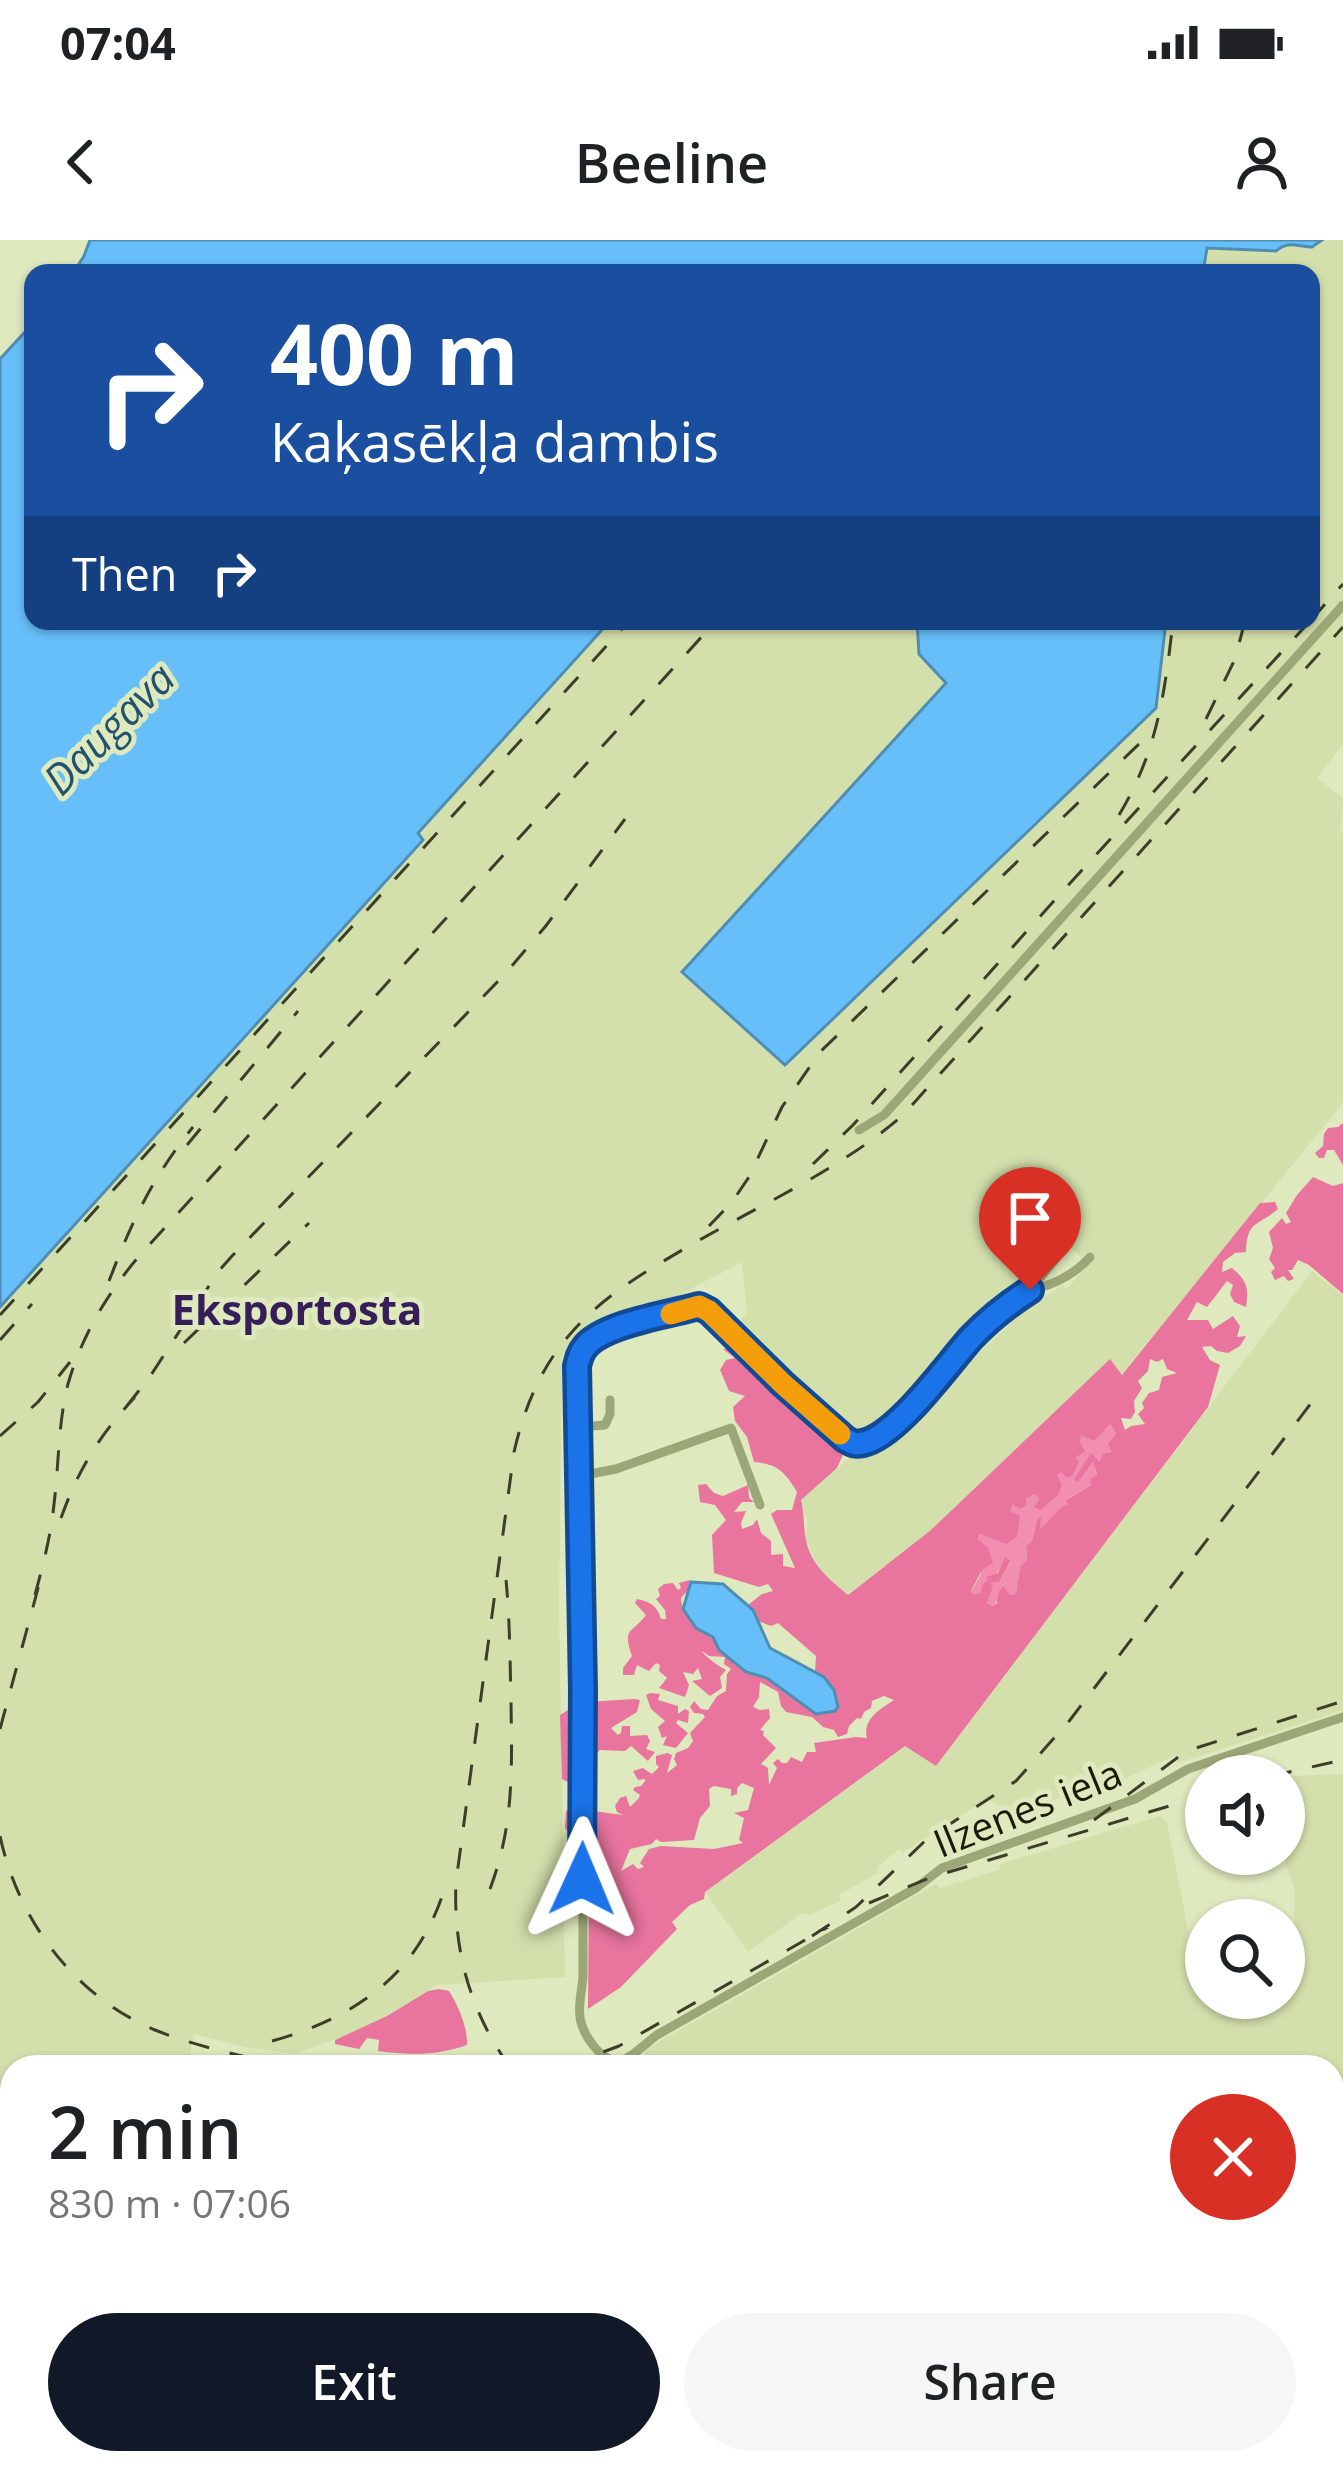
<!DOCTYPE html>
<html lang="en">
<head>
<meta charset="utf-8">
<style>
	:root { --surface:#fff; --page:#f6f6f6; --text:#202124; --muted:#757577; --accent:#111827 }
	body { margin:0; font-family:"Open Sans",sans-serif; background:var(--page); color:var(--text); height:100vh; display:flex; flex-direction:column; font-size:45px; white-space:nowrap }
	* { box-sizing:border-box; margin:0 }
	p { font-size:39px; color:var(--muted) }
	.icon { flex:none; width:66px; height:66px; fill:none; stroke:currentColor; stroke-width:2; stroke-linecap:round; stroke-linejoin:round }
	.map { position:relative; flex:1; overflow:hidden }
	.sheet { position:absolute; left:0px; top:1815px; width:1344px; height:420px; display:flex; flex-direction:column; background:var(--surface); border-radius:36px 36px 0 0; box-shadow:0 3px 9px #0004 }
	.sheet>* { flex:none }
	.banner { position:absolute; left:24px; top:24px; width:1296px; height:366px; border-radius:24px; box-shadow:0 3px 9px #0004; background:#1a4fa0; color:#fff; overflow:hidden }
	.buttons { position:absolute; left:1185px; top:1515px; display:grid; gap:24px }
	.buttons a { display:grid; place-items:center; width:120px; height:120px; border-radius:50%; background:var(--surface); box-shadow:0 3px 9px #0004; font-size:60px }
	.pin { position:absolute; display:grid; place-items:center; width:102px; height:102px; color:#fff; margin:-123px -51px; border-radius:50% 50% 50% 0; rotate:-45deg; box-shadow:0 0 12px #0007 }
	.pin .icon { rotate:45deg }
	.me { position:absolute; width:132px; margin:-66px; rotate:1deg; stroke-linejoin:round; filter:drop-shadow(0 0 9px #0008) }
	.turn { display:flex; align-items:center; gap:42px; height:252px; padding:0 48px; font-size:54px }
	.turn .icon { width:156px; height:156px; stroke-width:2.5 }
	.turn b { display:block; font-size:84px; line-height:102px }
	.then { display:flex; align-items:center; height:114px; padding:0 48px; background:#0003; gap:24px; font-size:45px }
	.round { display:grid; place-items:center; flex:none; width:126px; height:126px; border-radius:63px; background:var(--page) }
	.head { display:flex; align-items:center; justify-content:space-between; height:204px; padding:0 48px }
	h1 { font-size:72px; font-weight:600; line-height:90px }
	.action { display:flex; gap:24px; margin-top:auto; padding:24px 48px }
	.action a { flex:1; height:138px; border-radius:72px; background:var(--accent); color:#fff; font-size:48px; font-weight:600; line-height:138px; text-align:center }
	.action a+a { background:var(--page); color:var(--text) }
	.status { display:flex; justify-content:space-between; align-items:center; height:84px; padding:0 60px; background:var(--surface); direction:ltr }
	.status svg { height:33px; fill:currentColor }
	header { display:flex; justify-content:space-between; align-items:center; height:156px; padding:0 48px; background:var(--surface); font-size:54px; font-weight:600 }
	.map>svg:first-child { display:block }
	.built { fill:#d3e0ac }
	.green { fill:#f28eb0 }
	.forest { fill:#e9759f; fill-rule:evenodd }
	.water { fill:#66bff9; stroke:#4f8eb2; stroke-width:3 }
	.lines { fill:none; stroke-linecap:round; stroke-linejoin:round }
	.street { stroke:#9ba777; stroke-width:9 }
	.secondary { stroke:#7a883e; stroke-width:12 }
	.primary { stroke:#637126; stroke-width:14 }
	.tram { stroke:#3a3f2a; stroke-width:3 }
	.rail { stroke:#3a3f2a; stroke-width:3; stroke-dasharray:21 21; stroke-linecap:butt }
	.route-casing { stroke:#114b97; stroke-width:30 }
	.route { stroke:#1a73e8; stroke-width:21 }
	.slow { stroke:#f59e0b; stroke-width:21 }
	.labels { text-anchor:middle; dominant-baseline:central; stroke-width:10; stroke-linejoin:round; paint-order:stroke }
	.street-label { font-size:39px; fill:#181c0c; stroke:#dee9bd }
	.water-label { font-size:42px; font-style:italic; fill:#22526f; stroke:#dee9bd }
	.neighbourhood-label { font-size:42px; font-weight:bold; fill:#361f59; stroke:#dee9bd }
</style>
</head>
<body>
<div class="status"><b>07:04</b><svg viewBox="0 0 49 12"><path d="M0 12V9h3v3zM5 12V6h3v6zM10 12V3h3v9zM15 12V0h3v12zM26 1h20v11H26zM47 4h2v5h-2z"/></svg></div>
<header><svg class="icon" aria-label="back" viewBox="0 0 24 24"><path d="M15 5l-7 7 7 7"/></svg>Beeline<svg class="icon" aria-label="person" viewBox="0 0 24 24"><circle cx="12" cy="8" r="4"/><path d="M4 21q1-7 8-7t8 7"/></svg></header>
<div class="map">
<svg width="1343" height="2235" viewBox="0 0 1343 2235">
	<rect width="100%" height="100%" fill="#dee9bd"/>
	<path class="built" d="M1322,0H1343V504L1317,538L1343,558L1341,591L1343,593V863L1121,1135L1110,1120L931,1290L847,1355L821,1332L806,1300L807,1282L801,1260L854,1214L860,1210H876L1028,1067L1063,1045L1066,1049L1093,1020L1085,1014L1081,1017L1070,1007L1049,1020L1027,1043L996,1065L896,1175L862,1197L849,1196L805,1158L735,1087L747,1073L742,1022L657,1067L587,1089L562,1117L559,1366L565,1737L437,1745L387,1776L349,1794L294,1814L245,1807L194,1794L188,1825L12,1827V1859L0,1863V1067L423,600L418,593L610,381H917L919,414L947,442L682,732L786,825L1156,469L1166,381H1311V33H1204L1206,7L1276,11L1283,5L1292,4L1312,7Z
		M1312,1031L1343,1056V1470L1178,1523L1174,1516L1124,1539L1010,1573L988,1558L902,1613L901,1609L898,1610L877,1627L878,1633L839,1655L840,1661L810,1675L802,1673L748,1712L705,1652L906,1505L936,1526Z
		M1343,1534V2097L1332,2102V1827H642L646,1809L936,1644L940,1648L1001,1629L1000,1624L1160,1576L1167,1582L1194,1721L1206,1723V1758H1227L1244,1781L1271,1758H1284V1745L1293,1734L1295,1651L1282,1614H1284V1544L1288,1536Z
		M1332,2206L1343,2211V2235H1225L1223,2223H1332Z
		M899,2223H997L1004,2235H905Z"/>
	<path class="green" d="M1109,1183L1116,1194L1113,1212L1101,1221L1091,1214L1075,1240L1078,1241L1093,1222L1097,1236L1091,1245L1067,1259L1069,1265L1039,1290L1037,1279L1032,1301L1026,1306L1027,1320L1020,1328L1016,1354L1000,1358L993,1366L987,1363L988,1343L999,1342L1011,1322L1005,1318C1000,1333 989,1340 982,1353L973,1354L971,1352L981,1334C980,1324 977,1311 978,1301C980,1286 1005,1276 1014,1263L1022,1269L1027,1266L1026,1259L1035,1254L1039,1259L1034,1267C1049,1266 1059,1258 1062,1244L1057,1235L1075,1218L1081,1194Z
		M0,2023L12,2038V2084L0,2071Z"/>
	<path class="forest" d="M1343,883V925L1334,910H1327L1324,918H1319L1315,913L1323,906L1324,894L1328,888L1338,887Z
		M1313,937L1333,946L1343,943V1054L1309,1025L1298,1020L1292,1030H1288L1294,1039L1288,1041L1284,1036L1275,1040L1271,1032L1275,1028L1269,1019L1273,1008L1269,992L1282,978L1286,984L1291,982L1286,973L1297,955Z
		M1275,962L1278,969C1257,987 1247,980 1246,1012L1235,1013L1223,1022L1222,1032L1232,1028C1247,1041 1249,1047 1246,1067L1234,1062L1230,1054L1233,1045L1227,1041L1207,1067L1197,1062L1187,1080H1208L1213,1089L1233,1076L1240,1086L1237,1097L1246,1096L1240,1106L1228,1113L1217,1111L1211,1106L1202,1107L1210,1120L1220,1125L1208,1167L936,1526L905,1506L705,1652L704,1659L690,1665L672,1682L677,1689L621,1747L588,1769L589,1643L596,1638L588,1630L587,1595L573,1597L565,1588L566,1571L577,1565L588,1579L593,1571L623,1575L617,1572L615,1566L620,1558L626,1556L630,1567L639,1558L640,1555L633,1550L635,1547L641,1546L645,1541V1539L638,1540L633,1531L643,1528L652,1534L659,1527L656,1524V1516L667,1513L672,1515L667,1533L677,1525L674,1519L676,1513L688,1508L693,1501L690,1493L705,1477L703,1474L694,1473L690,1467L694,1461L701,1469L708,1470L717,1456L726,1451L727,1434L731,1429L724,1424L725,1417L709,1416L702,1411C704,1416 720,1427 726,1430L720,1437L722,1448L710,1456L692,1441L702,1439L698,1428L693,1434L683,1432L689,1445L685,1457L659,1448L667,1438L659,1431L660,1425L656,1423L649,1431L637,1425L634,1435H623V1428L632,1416C622,1387 632,1394 646,1375L635,1363L637,1359C651,1362 657,1366 661,1379H666L665,1370L656,1359L660,1356L658,1349L664,1344L673,1343L678,1350L681,1348L679,1343L690,1340L688,1350L681,1358C682,1377 697,1389 713,1397L816,1474L834,1471C834,1453 833,1441 815,1432L816,1416L778,1383L771,1386L758,1381L748,1365L762,1354L773,1351L768,1344L759,1347L714,1333L712,1295L726,1280L715,1265L700,1262L698,1245L706,1244L714,1253L723,1256L748,1245L749,1258L754,1262H742L734,1272L746,1271L741,1283L742,1289L753,1285L757,1279L761,1293L771,1301V1315L783,1314V1326L795,1328L771,1274L777,1270H792L797,1252C785,1232 778,1224 754,1222L747,1197L735,1181L733,1167L745,1156L729,1151L720,1130L726,1120L735,1118L724,1110L728,1103L734,1101L741,1109V1116L765,1133L768,1148L790,1160L796,1175L812,1186L819,1185L846,1208L837,1228L801,1260C805,1276 803,1287 806,1300C811,1325 830,1340 848,1355L931,1290L1110,1119L1122,1135L1260,963ZM1150,1119L1157,1122L1163,1119L1167,1129L1177,1133L1162,1137L1159,1150L1149,1153L1142,1163L1144,1168L1138,1174L1145,1184L1131,1186L1125,1190L1121,1178L1131,1179L1135,1172L1134,1161L1142,1148L1138,1141L1148,1131ZM1110,1184L1116,1194L1108,1204L1112,1212L1103,1214L1100,1221L1091,1213L1074,1240L1078,1242L1093,1222L1097,1235L1091,1238V1245L1066,1260L1068,1265L1062,1267L1040,1289L1041,1277L1037,1279L1032,1301L1026,1306L1027,1320L1020,1327L1016,1354L1010,1355L1003,1346L998,1354L997,1363L993,1366L987,1363L993,1346L990,1343L999,1342L1011,1321L1005,1317L998,1333L986,1337L988,1340L982,1345L981,1353L973,1354L971,1351L982,1330L993,1323L988,1308L978,1299L980,1294L1006,1304L1017,1297L1020,1276L1010,1271L1013,1264L1021,1269L1027,1266L1026,1259L1035,1254L1039,1259L1034,1267L1041,1270C1049,1260 1058,1262 1062,1244L1057,1235L1061,1232L1067,1238L1072,1236L1079,1222L1075,1218L1085,1211L1080,1202L1081,1195L1094,1201ZM760,1442L778,1452L781,1466L786,1472L812,1477L823,1487L834,1490L838,1497L847,1494L849,1486L857,1478L861,1479L864,1472L871,1468L872,1461L884,1456L894,1460C880,1469 862,1480 867,1498L856,1497L814,1503L816,1512H807L802,1522L791,1517L787,1523H782L778,1519L773,1523L777,1528L769,1545L768,1528L761,1524L776,1508L763,1495L764,1491L760,1490L770,1478L769,1469L760,1470L753,1467L759,1457ZM742,1543L754,1548L748,1570L734,1573L744,1578L739,1600L743,1603L714,1609L661,1606L649,1609L640,1623L644,1627L638,1629L633,1624L621,1631L630,1609L652,1604L656,1599L661,1602L694,1600L700,1578L710,1566L709,1549L714,1546L731,1549V1556L737,1554V1548Z
		M650,1453L660,1454L658,1460L678,1466V1474L685,1469L689,1471L688,1483L678,1480L676,1483L688,1493L676,1508L663,1505L667,1496L662,1498L658,1487L665,1481L651,1469L646,1455Z
		M635,1459L640,1460L637,1472L611,1488L618,1495L621,1493L622,1486H630V1496L647,1495L650,1501L646,1509L655,1512L648,1521L631,1506L625,1511L600,1510L592,1518L587,1513L586,1462Z
		M568,1470L576,1472L575,1501L581,1505L577,1510L579,1514L577,1521L579,1524L571,1544L562,1539L560,1475Z
		M439,1749L449,1751C458,1765 468,1788 467,1805C437,1816 409,1815 378,1811L379,1800L367,1798L359,1809L335,1804V1800L387,1776L428,1751Z"/>
	<path class="water" d="M90,0H1322L1312,7C1298,7 1288,0 1276,11L1207,8L1203,33H73L84,16Z
		M33,87V381H610L418,593L423,600L0,1067V119L25,92Z
		M917,381H1166L1156,468L785,825L682,732L946,443L919,414Z
		M691,1342L723,1344L731,1351L753,1370L770,1408L824,1437L834,1450L838,1467L835,1471L816,1474L767,1438L746,1432L719,1410L713,1397L696,1388L683,1369Z"/>
	<g class="lines">
		<path class="street" d="M859,890L884,875L1343,365
			M1067,1005L1030,1050L1002,1068L973,1096L903,1176L881,1195L862,1204L852,1203L845,1199L783,1144L709,1071L699,1066C671,1074 602,1085 585,1107C580,1113 579,1118 577,1126L583,1451V1737C582,1750 578,1765 580,1777C582,1795 604,1828 625,1819C636,1814 647,1802 657,1795L916,1648L942,1628L1135,1559L1188,1529L1343,1477
			M1030,1050C1054,1045 1074,1035 1090,1017
			M578,1187L605,1185L610,1174V1160
			M579,1236L616,1229L731,1188L760,1265
			M0,2079L12,2092
			M782,2223L787,2235
			M835,2223L843,2235
			M816,2230L831,2223
			M31,2235L44,2223"/>
		<path class="secondary" d="M0,1946L12,1943
			M880,2223L886,2235"/>
		<path class="primary" d="M1332,2124L1343,2118
			M1123,2235L1146,2223"/>
		<path class="tram" d="M1332,2145L1343,2140
			M1156,2235L1178,2223"/>
		<path class="rail" d="M1211,33L1212,27
			M1311,380L1343,344
			M1206,479L1235,419L1245,381
			M1119,575C1157,512 1165,453 1173,381
			M187,905L298,771
			M813,924L853,885L1062,652L1310,381
			M709,986L732,962L749,937L782,867L820,812L1139,504
			M109,1041C132,981 152,938 193,887
			M0,1075L629,381
			M0,1100L32,1064
			M184,1103L309,983
			M126,1167L149,1138L218,1032L232,1016L505,734L545,687L625,579
			M0,1196L38,1162L70,1122
			M61,1278C79,1228 99,1196 135,1157
			M35,1355C43,1325 51,1295 54,1264C59,1224 58,1183 68,1144C82,1095 108,1052 141,1014L716,381
			M0,1489L40,1341
			M1271,1536L1343,1520
			M1094,1580L1181,1515L1196,1508L1343,1461
			M0,1596C18,1680 74,1756 155,1790C197,1807 244,1816 288,1827
			M490,1649C514,1585 512,1530 511,1463C510,1422 510,1381 506,1340
			M869,1663L929,1638L1206,1555
			M812,1696L856,1667L927,1599L1016,1541L1070,1480L1318,1154
			M272,1801C359,1777 423,1730 447,1640
			M274,1820L385,1827
			M510,1827C470,1772 453,1710 456,1642L514,1212C523,1173 537,1136 562,1104C595,1061 638,1036 684,1009C757,966 839,931 903,875L1343,387
			M564,1827L619,1806L828,1687
			M1332,2195L1343,2199"/>
	</g>
	<g class="lines">
		<g class="route-casing">
			<path id="route" d="M582,1639L583,1450L577,1126C579,1118 580,1113 585,1107C603,1084 670,1074 699,1066L709,1071L783,1144L845,1199C852,1203 854,1205 863,1203C897,1196 947,1125 971,1098C989,1079 1008,1064 1030,1050"/>
		</g>
		<use href="#route" class="route"/>
		<path class="slow" d="M671,1074L699,1066L709,1071L783,1144L840,1194"/>
	</g>
	<g class="labels">
		<g class="street-label">
			<text transform="translate(1027 1567) rotate(-22)">Ilzenes iela</text>
		</g>
		<g class="water-label">
			<text transform="translate(108 488) rotate(-45)">Daugava</text>
		</g>
		<g class="neighbourhood-label">
			<text x="297" y="1068">Eksportosta</text>
		</g>
	</g>
</svg>
<div class="buttons">
<a><svg class="icon" aria-label="sound" viewBox="0 0 24 24"><path d="M4 9h4l5-4v14l-5-4H4zM17 9q2 3 0 6"/></svg></a>
<a><svg class="icon" aria-label="search" viewBox="0 0 24 24"><circle cx="10" cy="10" r="6"/><path d="M15 15l6 6"/></svg></a>
</div>
<div class="pin" style="left:1030px;top:1050px;background:#d93025"><svg class="icon" aria-label="arrive" viewBox="0 0 24 24"><path d="M6 21V4h12l-3 4 3 4H6"/></svg></div>
<svg class="me" style="left:582px;top:1639px" viewBox="-20 -20 40 40"><path d="M0-17L14 15 0 8-14 15z" fill="#1a73e8" stroke="#fff" stroke-width="4"/></svg>
<div class="banner">
<div class="turn"><svg class="icon" aria-label="right" viewBox="0 0 24 24"><path d="M7 20v-9h11M14 6l5 5-5 5"/></svg><div><b>400 m</b>Kaķasēkļa dambis</div></div>
<div class="then">Then<svg class="icon" aria-label="right" viewBox="0 0 24 24"><path d="M7 20v-9h11M14 6l5 5-5 5"/></svg></div>
</div>
<section class="sheet">
<div class="head"><div><h1>2 min</h1><p>830 m · 07:06</p></div><a class="round" style="background:#d93025;color:#fff"><svg class="icon" aria-label="close" viewBox="0 0 24 24"><path d="M6 6l12 12M18 6L6 18"/></svg></a></div>
<div class="action"><a>Exit</a><a>Share</a></div>
</section>
</div>
</body>
</html>
